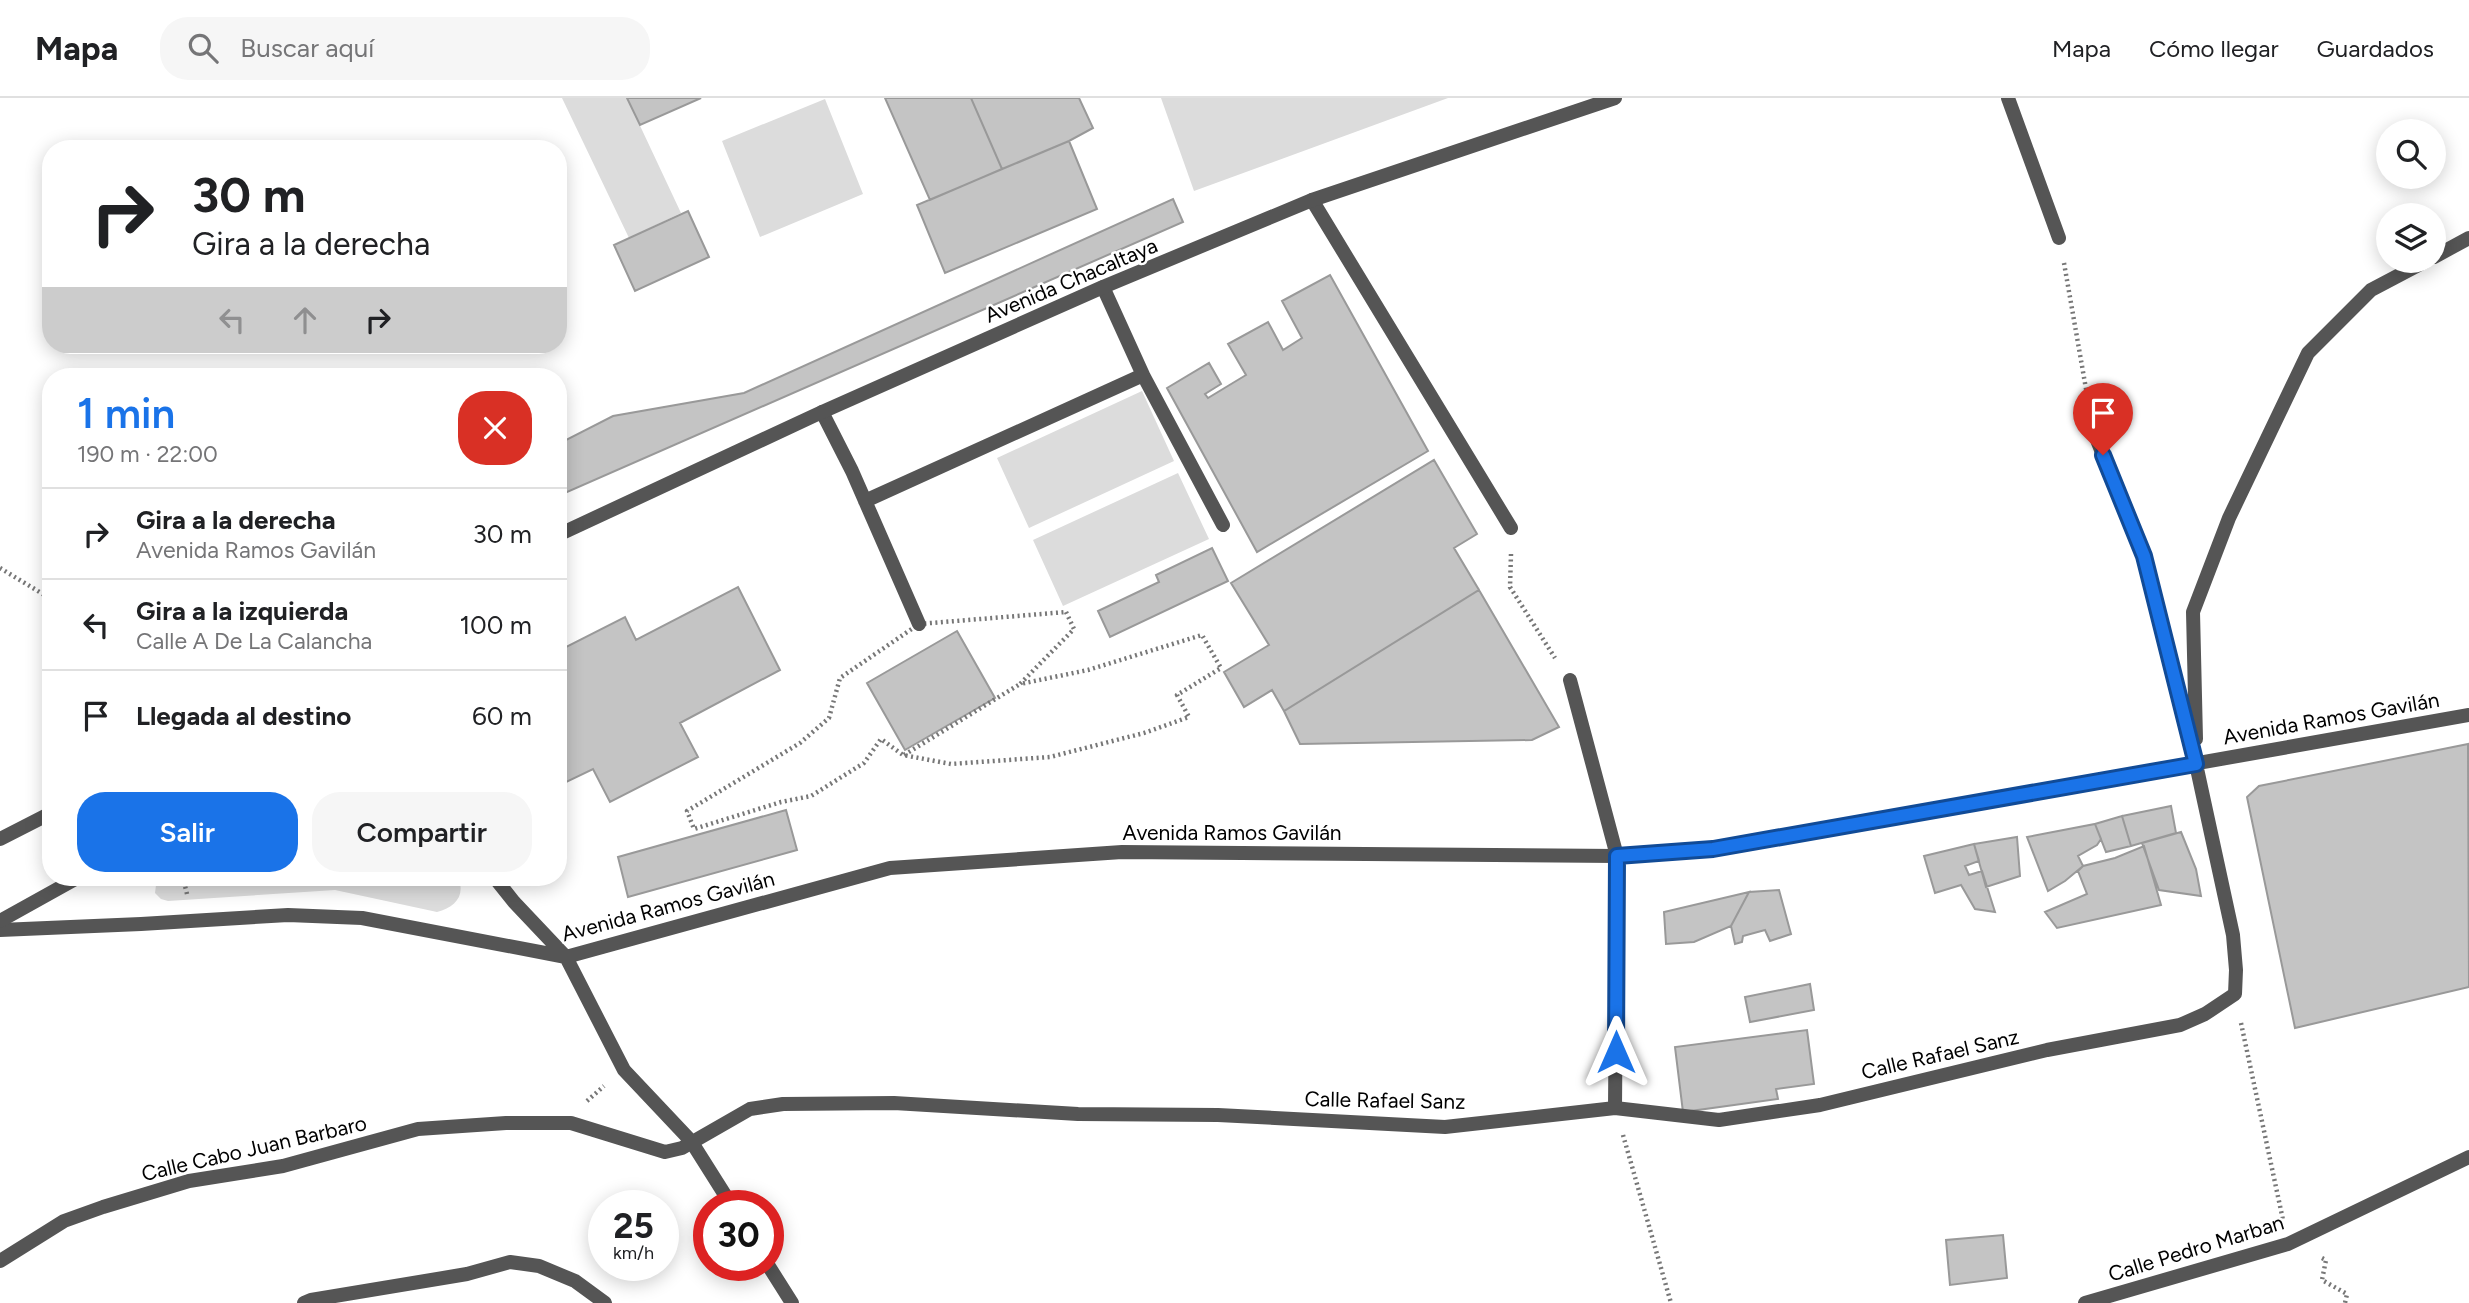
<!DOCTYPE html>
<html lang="es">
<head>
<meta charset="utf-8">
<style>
	:root { --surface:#fff; --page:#f6f6f6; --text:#202124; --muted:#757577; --line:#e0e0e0; --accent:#1a73e8 }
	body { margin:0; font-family:Figtree,sans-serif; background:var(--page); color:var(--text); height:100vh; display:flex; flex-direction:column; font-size:26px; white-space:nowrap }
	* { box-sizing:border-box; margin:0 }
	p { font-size:23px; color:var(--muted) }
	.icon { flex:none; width:38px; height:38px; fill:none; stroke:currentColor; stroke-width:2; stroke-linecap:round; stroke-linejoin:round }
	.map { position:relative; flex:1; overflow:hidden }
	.drawer { position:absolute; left:42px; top:270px; width:525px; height:518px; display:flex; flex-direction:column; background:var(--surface); border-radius:28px; box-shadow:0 4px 18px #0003 }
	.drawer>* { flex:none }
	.hud { position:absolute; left:42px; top:42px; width:525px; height:214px; border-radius:28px; box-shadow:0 4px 18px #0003; background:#fff; color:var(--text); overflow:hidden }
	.buttons { position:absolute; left:2376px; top:21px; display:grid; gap:14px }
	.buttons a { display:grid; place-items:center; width:70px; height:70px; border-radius:50%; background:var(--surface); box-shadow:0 4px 18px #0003; font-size:35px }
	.speed { position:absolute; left:588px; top:1092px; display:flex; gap:14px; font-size:35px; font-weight:700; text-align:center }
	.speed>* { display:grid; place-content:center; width:91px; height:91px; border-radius:50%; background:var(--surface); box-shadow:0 4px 18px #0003; line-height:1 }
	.speed small { font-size:18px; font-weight:400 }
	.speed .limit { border:10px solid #d22; background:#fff; color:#111 }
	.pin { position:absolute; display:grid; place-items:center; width:60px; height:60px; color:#fff; margin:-72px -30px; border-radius:50% 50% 50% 0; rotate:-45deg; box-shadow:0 0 7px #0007 }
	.pin .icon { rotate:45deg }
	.me { position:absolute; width:77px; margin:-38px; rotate:0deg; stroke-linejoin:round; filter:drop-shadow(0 0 5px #0008) }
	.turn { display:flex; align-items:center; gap:24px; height:147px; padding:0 35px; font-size:32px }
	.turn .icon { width:91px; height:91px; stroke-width:2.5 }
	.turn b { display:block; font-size:49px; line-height:60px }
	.lanes { display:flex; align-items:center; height:66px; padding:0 35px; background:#0003; justify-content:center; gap:35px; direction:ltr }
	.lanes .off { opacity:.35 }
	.round { display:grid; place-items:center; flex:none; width:74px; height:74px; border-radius:28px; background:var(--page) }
	.head { display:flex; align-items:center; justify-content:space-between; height:119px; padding:0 35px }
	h1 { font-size:42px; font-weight:600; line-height:52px; color:var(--accent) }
	.primary-button { display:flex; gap:14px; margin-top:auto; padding:14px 35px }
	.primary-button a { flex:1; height:80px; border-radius:28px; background:var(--accent); color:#fff; font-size:28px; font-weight:600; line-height:80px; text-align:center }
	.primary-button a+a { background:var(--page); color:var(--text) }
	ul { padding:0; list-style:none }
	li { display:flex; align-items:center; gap:21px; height:91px; padding:0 35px; border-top:2px solid var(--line) }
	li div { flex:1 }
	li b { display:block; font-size:26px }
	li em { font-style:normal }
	header { display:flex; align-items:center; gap:42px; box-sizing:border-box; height:98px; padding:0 35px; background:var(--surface); border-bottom:2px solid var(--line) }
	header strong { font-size:33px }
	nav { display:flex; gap:38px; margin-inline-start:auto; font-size:24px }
	.search { width:490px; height:63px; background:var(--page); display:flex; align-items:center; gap:18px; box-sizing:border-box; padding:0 24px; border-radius:28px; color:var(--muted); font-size:26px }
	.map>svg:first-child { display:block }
	.green { fill:#dcdcdc }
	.building { fill:#c4c4c4; stroke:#999; stroke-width:2 }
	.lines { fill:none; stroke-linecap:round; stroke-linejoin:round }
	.path { stroke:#777; stroke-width:4.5; stroke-dasharray:2 3.5; stroke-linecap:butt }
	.service { stroke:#555; stroke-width:14 }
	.minor { stroke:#555; stroke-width:14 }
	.tertiary { stroke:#555; stroke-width:14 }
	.route-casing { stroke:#114b97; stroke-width:18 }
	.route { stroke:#1a73e8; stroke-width:12 }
	.labels { text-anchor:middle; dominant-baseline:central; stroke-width:5; stroke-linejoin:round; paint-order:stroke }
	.street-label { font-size:21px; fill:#000; stroke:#fff }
</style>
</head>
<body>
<header>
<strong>Mapa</strong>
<div class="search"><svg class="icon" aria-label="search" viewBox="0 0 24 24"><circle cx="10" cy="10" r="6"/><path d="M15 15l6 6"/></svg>Buscar aquí</div>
<nav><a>Mapa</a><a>Cómo llegar</a><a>Guardados</a></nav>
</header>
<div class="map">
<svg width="2469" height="1205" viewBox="0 0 2469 1205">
	<rect width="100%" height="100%" fill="#fff"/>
	<path class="green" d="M562,0H627L681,115L629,140Z
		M1161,0H1448L1194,93Z
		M825,1L863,96L760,139L722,43Z
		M1142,293L1174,363L1029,430L997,360Z
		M1178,375L1209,441L1063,508L1033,442Z
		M161,779H458C466,798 455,809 437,814L335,792L168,803L161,801L155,795L156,787Z"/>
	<path class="building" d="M627,0H701L640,27Z
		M885,0H971L1002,71L930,102Z
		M971,0H1079L1093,30L1069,43L1002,71Z
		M1069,43L1097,111L945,175L917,107Z
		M1173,101L1183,124L558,398V346L613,318L744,295Z
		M688,113L709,159L635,193L614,147Z
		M1330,177L1428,353L1257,454L1167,290L1209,265L1221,286L1205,296L1208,300L1246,277L1228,246L1268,224L1283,252L1302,240L1282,203Z
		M1434,362L1477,436L1454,450L1479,492L1284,613L1272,592L1244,609L1224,574L1269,547L1231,485Z
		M1212,450L1228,483L1110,539L1098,513L1159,484L1156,477Z
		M738,489L780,572L680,625L698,659L610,704L593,671L558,688V553L625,519L636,542Z
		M1479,492L1559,629L1532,642L1300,646L1284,613Z
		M957,533L995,600L905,652L867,585Z
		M2468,646L2469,889L2295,930L2247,699L2259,688Z
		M2171,708L2176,735L2131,748L2122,718Z
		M786,712L797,752L628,799L618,759Z
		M2122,718L2131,748L2106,754L2095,726Z
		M2095,726L2101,741L2097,747L2078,758L2083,768L2065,783L2048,793L2027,739Z
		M2181,734L2196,771L2201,798L2159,792L2142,745Z
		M2017,739L2020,778L1986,789L1974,746Z
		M1974,746L1979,763L1965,768L1969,777L1982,773L1995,814L1975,811L1961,787L1935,795L1924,758Z
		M2144,748L2161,807L2057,830L2045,814L2087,796L2078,773L2083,768L2115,760Z
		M1779,792L1791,836L1770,843L1765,832L1743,838L1742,844L1735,846L1731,828L1749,794Z
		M1749,794L1731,828L1694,844L1666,846L1664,814Z
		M1810,886L1814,912L1750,924L1745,899Z
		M1807,932L1814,986L1776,991L1778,1001L1683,1014L1675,949Z
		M2003,1137L2007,1180L1950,1187L1946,1142Z"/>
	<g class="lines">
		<path class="path" d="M2064,165L2089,308
			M1511,456L1510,489L1555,560
			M0,470L51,501
			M1066,514L1074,531L1020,586L1088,572L1202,537L1221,570L1177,597L1189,619L1144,635L1050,659L951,666L903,657L881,641L864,665L811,698L781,704L694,731L687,713L800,645L829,620L840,580L919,526Z
			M904,657L1020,586
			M299,786L307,779
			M187,796L185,788L196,779
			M2241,925L2283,1122
			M587,1003L604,988
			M1623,1037L1671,1205
			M2322,1160L2326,1162L2322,1182L2347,1196L2345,1205"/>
		<path class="service" d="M1312,102L1511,430
			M1103,189L1143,277L1223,427
			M822,314L852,373L919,526
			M865,403L1143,277"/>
		<path class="minor" d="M2008,0L2059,140
			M2434,159L2469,140
			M1570,582L1617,758L1615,1010
			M2196,641L2193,514L2229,420L2308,255L2371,192L2426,163
			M0,741L51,715
			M494,779L514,804L566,859L624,972L691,1043L732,1108
			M0,832L141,826L288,817L362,820L566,859L890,770L1122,754L1617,758L1713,751L2469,617
			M0,1163L64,1123L103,1109L189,1083L283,1068L418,1031L506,1025H571L665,1054L682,1050L750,1011L783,1006L894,1005L1078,1016L1218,1017L1445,1029L1615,1010L1719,1022L1820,1007L2047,952L2180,927L2205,916L2235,896L2236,872L2233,837L2196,666L2144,458L2093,332
			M768,1167L792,1205
			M304,1205L311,1202L467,1176L510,1164L539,1168L575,1183L605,1205
			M2085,1205L2288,1146L2469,1059"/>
		<path class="tertiary" d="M558,437L822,314L1103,189L1312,102L1615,0
			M0,823L79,779"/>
	</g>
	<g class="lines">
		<g class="route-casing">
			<path id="route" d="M1616,954L1617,758L1713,751L2196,666L2144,458L2103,357"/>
		</g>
		<use href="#route" class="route"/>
	</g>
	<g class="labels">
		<g class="street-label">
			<text transform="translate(1071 182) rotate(-23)">Avenida Chacaltaya</text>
			<text transform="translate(2331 620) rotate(-10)">Avenida Ramos Gavilán</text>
			<text x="1232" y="734">Avenida Ramos Gavilán</text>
			<text transform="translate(668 808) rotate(-15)">Avenida Ramos Gavilán</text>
			<text transform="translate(1940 956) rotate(-13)">Calle Rafael Sanz</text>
			<text transform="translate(1385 1002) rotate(1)">Calle Rafael Sanz</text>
			<text transform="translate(254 1050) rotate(-13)">Calle Cabo Juan Barbaro</text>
			<text transform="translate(2196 1150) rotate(-17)">Calle Pedro Marban</text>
		</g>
	</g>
</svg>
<div class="buttons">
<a><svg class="icon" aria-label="search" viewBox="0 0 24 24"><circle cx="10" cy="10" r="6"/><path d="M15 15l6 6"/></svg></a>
<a><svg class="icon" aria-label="layers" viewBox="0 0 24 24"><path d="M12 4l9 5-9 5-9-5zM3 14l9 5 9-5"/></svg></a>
</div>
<div class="speed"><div>25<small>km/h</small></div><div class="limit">30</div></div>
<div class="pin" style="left:2103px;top:357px;background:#d93025"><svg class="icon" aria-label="arrive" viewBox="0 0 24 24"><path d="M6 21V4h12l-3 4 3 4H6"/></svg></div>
<svg class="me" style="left:1616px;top:954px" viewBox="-20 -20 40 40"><path d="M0-17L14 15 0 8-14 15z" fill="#1a73e8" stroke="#fff" stroke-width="4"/></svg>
<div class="hud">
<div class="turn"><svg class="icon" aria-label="right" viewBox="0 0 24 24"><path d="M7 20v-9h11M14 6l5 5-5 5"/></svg><div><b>30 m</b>Gira a la derecha</div></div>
<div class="lanes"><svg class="icon off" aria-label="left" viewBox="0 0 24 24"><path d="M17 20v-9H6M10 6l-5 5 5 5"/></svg><svg class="icon off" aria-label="ahead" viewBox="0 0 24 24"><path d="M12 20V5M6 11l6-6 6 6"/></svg><svg class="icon" aria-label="right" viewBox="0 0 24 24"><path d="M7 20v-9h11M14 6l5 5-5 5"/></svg></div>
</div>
<section class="drawer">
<div class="head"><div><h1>1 min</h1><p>190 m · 22:00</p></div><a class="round" style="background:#d93025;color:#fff"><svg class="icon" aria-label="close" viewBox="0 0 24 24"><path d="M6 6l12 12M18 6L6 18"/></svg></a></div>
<ul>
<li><svg class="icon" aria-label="right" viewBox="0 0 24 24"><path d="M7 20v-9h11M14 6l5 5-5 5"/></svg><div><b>Gira a la derecha</b><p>Avenida Ramos Gavilán</p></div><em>30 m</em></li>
<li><svg class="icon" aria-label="left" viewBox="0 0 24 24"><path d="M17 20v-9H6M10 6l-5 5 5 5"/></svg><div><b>Gira a la izquierda</b><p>Calle A De La Calancha</p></div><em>100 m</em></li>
<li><svg class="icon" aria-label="arrive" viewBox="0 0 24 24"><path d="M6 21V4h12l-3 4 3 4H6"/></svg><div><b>Llegada al destino</b></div><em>60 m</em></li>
</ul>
<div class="primary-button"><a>Salir</a><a>Compartir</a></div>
</section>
</div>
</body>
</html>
